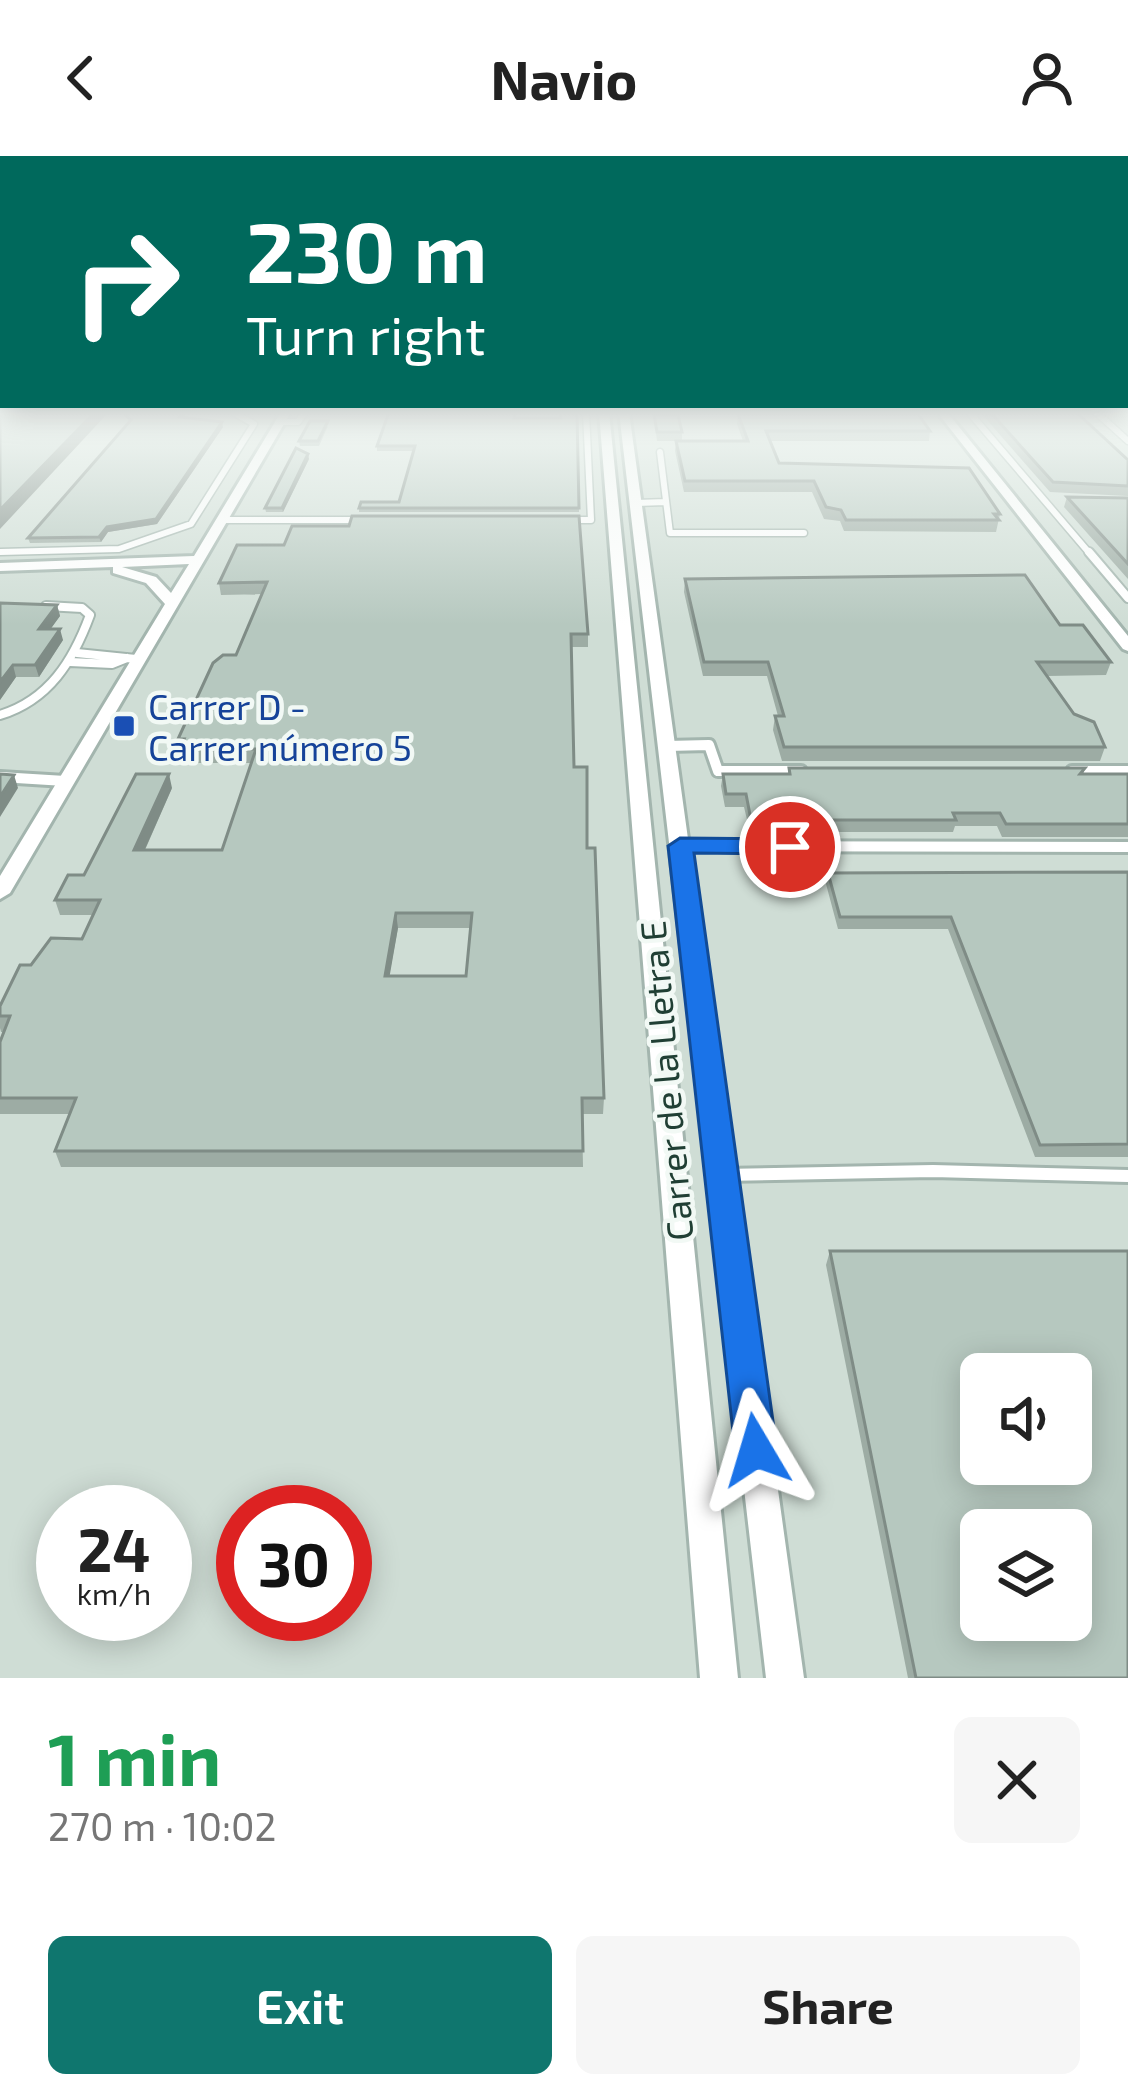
<!DOCTYPE html>
<html lang="en">
<head>
<meta charset="utf-8">
<style>
	:root { --surface:#fff; --page:#f6f6f6; --text:#222; --muted:#767676; --accent:#0f766e }
	body { margin:0; font-family:"Exo 2",sans-serif; background:var(--page); color:var(--text); height:100vh; display:flex; flex-direction:column; font-size:45px; white-space:nowrap }
	* { box-sizing:border-box; margin:0 }
	p { font-size:39px; color:var(--muted) }
	.icon { flex:none; width:66px; height:66px; fill:none; stroke:currentColor; stroke-width:2; stroke-linecap:round; stroke-linejoin:round }
	.map { position:relative; height:1522px; overflow:hidden }
	.drawer { display:flex; flex-direction:column; background:var(--surface); flex:1 }
	.drawer>* { flex:none }
	.banner { position:absolute; left:0px; top:0px; width:1128px; height:252px; box-shadow:0 6px 30px #0003; background:#00695c; color:#fff; overflow:hidden }
	.fabs { position:absolute; left:960px; top:1197px; display:grid; gap:24px }
	.fabs a { display:grid; place-items:center; width:132px; height:132px; border-radius:18px; background:var(--surface); box-shadow:0 6px 30px #0003; font-size:60px }
	.speed { position:absolute; left:36px; top:1329px; display:flex; gap:24px; font-size:60px; font-weight:700; text-align:center }
	.speed>* { display:grid; place-content:center; width:156px; height:156px; border-radius:50%; background:var(--surface); box-shadow:0 6px 30px #0003; line-height:1 }
	.speed small { font-size:30px; font-weight:400 }
	.speed .limit { border:18px solid #d22; background:#fff; color:#111 }
	.pin { position:absolute; display:grid; place-items:center; width:102px; height:102px; color:#fff; margin:-51px; border:6px solid #fff; border-radius:50%; box-shadow:0 3px 12px #0007 }
	.me { position:absolute; width:132px; margin:-66px; rotate:353deg; stroke-linejoin:round; filter:drop-shadow(0 0 9px #0008) }
	.turn { display:flex; align-items:center; gap:42px; height:252px; padding:0 48px; font-size:54px }
	.turn .icon { width:156px; height:156px; stroke-width:2.5 }
	.turn b { display:block; font-size:84px; line-height:102px }
	.round { display:grid; place-items:center; flex:none; width:126px; height:126px; border-radius:18px; background:var(--page) }
	.headline { display:flex; align-items:center; justify-content:space-between; height:204px; padding:0 48px }
	h1 { font-size:72px; font-weight:700; line-height:90px; color:#1e9e55 }
	.action { display:flex; gap:24px; margin-top:auto; padding:24px 48px }
	.action a { flex:1; height:138px; border-radius:18px; background:var(--accent); color:#fff; font-size:48px; font-weight:700; line-height:138px; text-align:center }
	.action a+a { background:var(--page); color:var(--text) }
	header { display:flex; justify-content:space-between; align-items:center; height:156px; padding:0 48px; background:var(--surface); font-size:54px; font-weight:700 }
	.map>svg:first-child { display:block }
	.built { fill:#cfddd5; fill-rule:evenodd }
	.lines { fill:none; stroke-linecap:round; stroke-linejoin:round }
	.lane-far3-casing { stroke:#a3b5ae; stroke-width:9 }
	.lane-far2-casing { stroke:#a3b5ae; stroke-width:12 }
	.lane-far1-casing { stroke:#a3b5ae; stroke-width:16 }
	.lane-casing { stroke:#a3b5ae; stroke-width:18 }
	.street-casing { stroke:#a3b5ae; stroke-width:6 }
	.lane-far3 { stroke:#fff; stroke-width:6 }
	.lane-far2 { stroke:#fff; stroke-width:8 }
	.lane-far1 { stroke:#fff; stroke-width:10 }
	.lane { stroke:#fff; stroke-width:12 }
	.street { fill:#fff; fill-rule:evenodd }
	.wall { fill:#9daca4; fill-rule:evenodd }
	.shaded-wall { fill:#7f8c86 }
	.building { fill:#b6c8bf; stroke:#7f8c86; stroke-width:3; fill-rule:evenodd }
	.route { fill:#1a73e8; stroke:#114b97; stroke-width:3 }
	.transit-dot { fill:#1a4fb4; stroke:#f2f9f5; stroke-width:4.5 }
	.labels { text-anchor:middle; dominant-baseline:central; stroke-width:9; stroke-linejoin:round; paint-order:stroke }
	.transit-label { font-size:36px; fill:#164399; stroke:#f2f9f5; text-anchor:start }
	.street-label { font-size:36px; fill:#203f34; stroke:#f2f9f5 }
</style>
</head>
<body>
<header><svg class="icon" aria-label="back" viewBox="0 0 24 24"><path d="M15 5l-7 7 7 7"/></svg>Navio<svg class="icon" aria-label="person" viewBox="0 0 24 24"><circle cx="12" cy="8" r="4"/><path d="M4 21q1-7 8-7t8 7"/></svg></header>
<div class="map">
<svg width="1128" height="1522" viewBox="0 0 1128 1522">
	<rect width="100%" height="100%" fill="#e1ede7"/>
	<path class="built" d="M0,256H1128V1522H0ZM981,1218H1071V1308H981ZM63,1356H165V1458H63ZM243,1356H345V1458H243ZM981,1374H1071V1464H981Z"/>
	<g class="lines">
		<g class="lane-far3-casing">
			<path id="lane-far3" d="M969,256L1091,399
				M1096,256L1128,285
				M279,266H298L305,256
				M660,296L670,377H804
				M636,347L666,346
				M222,364H363
				M568,364H591L586,256
				M0,396L119,393L191,368L254,268L233,256"/>
		</g>
		<g class="lane-far2-casing">
			<path id="lane-far2" d="M1089,396L1128,442
				M77,497L136,503
				M70,506L112,508L127,502
				M0,559C49,544 73,505 90,459L82,452L46,450"/>
		</g>
		<g class="lane-far1-casing">
			<path id="lane-far1" d="M667,590L709,589L718,615H801
				M1072,615H1128
				M0,621L65,625
				M680,690L1128,691"/>
		</g>
		<g class="lane-casing">
			<path id="lane" d="M723,1019L933,1015L1128,1020"/>
		</g>
		<g class="street-casing">
			<path id="street" d="M281,256H291L10,737L0,743V720L165,448L146,427L113,417V411L0,415V407L194,400ZM189,408L171,437L156,421L122,411Z
				M599,256H609L738,1522H700Z
				M619,256H629L804,1522H766Z
				M937,256H947L1128,480V495L1123,493Z"/>
		</g>
		<use href="#lane-far3" class="lane-far3"/>
		<use href="#lane-far2" class="lane-far2"/>
		<use href="#lane-far1" class="lane-far1"/>
		<use href="#lane" class="lane"/>
		<use href="#street" class="street"/>
	</g>
	<path class="wall" d="M121,256H186L184,262L223,271L157,368L108,376L101,386L30,387L28,382L130,266Z
		M980,256H1076L1128,304V340L1050,336Z
		M577,257L579,356H359V352L399,346L414,295H377V290L514,262H561Z
		M738,258L930,275L929,285H770L779,307L1000,358L996,376L844,375L840,365L824,363L812,336H684L675,295L676,285H657L654,259L682,276V285H743L737,268Z
		M328,270L319,290H300L299,285Z
		M309,303L283,356H266L265,352Z
		M1067,341L1128,342V423L1064,351Z
		M237,389L588,478V491H571L574,611L587,692L604,942L603,958H582L583,1011H61L55,995L70,958H0V886L4,876H1L0,872V850L31,809L82,783L93,759H60L55,744L84,719L172,632L145,694H222L251,607H182L178,583L236,499L262,438L221,439L219,427ZM398,772H470L466,820H389Z
		M685,423L1060,469L1111,506L1106,519L1047,520L1074,558L1105,591L1100,605H782L773,574L775,560H778L767,520H703L684,436Z
		M0,447L57,449L60,460L50,473L63,484L39,521H16L0,544Z
		M789,612H1085L1083,618H1128V681H1002L997,670H955L953,676H750L744,651H725L721,630L723,618H788Z
		M1128,716V1001H1035L948,773H838L826,728L828,717Z
		M830,1095L1128,1522H908L826,1109Z"/>
	<path class="shaded-wall" d="M95,256H106L107,258L0,373V354Z
		M222,266L223,271L157,368L108,376L101,386L99,381L107,371Z
		M308,298L309,303L283,356L282,352Z
		M57,449L60,460L42,485L39,473Z
		M60,473L63,484L39,521L35,509Z
		M13,509L16,521L0,544V526Z
		M169,618L172,632L138,709L134,694Z
		M14,619L18,632L0,661V641Z
		M396,757L398,772L387,835L385,820Z"/>
	<path class="building" d="M0,256H95L0,354Z
		M122,256H185L180,261L222,266L156,363L107,371L99,381L28,382L131,264Z
		M389,256H515L514,262H561V256L577,257L579,352H359L361,346H399L415,290H377Z
		M990,256H1076L1128,304V330L1053,326Z
		M738,258H918L930,275H766L779,307L969,312L1000,358H994L999,364H846L841,354L826,351L814,325H685L676,285H748Z
		M654,259H678L682,276H657Z
		M310,265H328L318,285H299Z
		M296,292L308,298L282,352H265Z
		M1067,341L1128,342V408Z
		M352,360H579L588,478H571L574,611H587V692H595L604,942H582L583,995H55L76,942H0V886L10,860H0V850L20,809H31L51,782L82,783L100,744H55L68,719H84L136,618H169L134,694H222L256,593H179L184,583H178L213,507L223,499H236L267,426L219,427L237,389H284L292,370H349ZM396,757H472L466,820H385Z
		M1025,419L1060,469H1083L1111,506H1037L1074,558L1094,566L1105,591H784L775,560H784L768,506H704L685,423Z
		M0,447L57,449L39,473H60L35,509H13L0,526Z
		M789,612H1085L1080,618H1128V668H1006L1000,657H953L956,664H751L746,638H726L723,618H790Z
		M0,618L14,619L0,641Z
		M1128,716V988L1040,989L951,761H840L828,717Z
		M830,1095H1128V1522H916ZM981,1218H1071V1308H981ZM981,1374H1071V1464H981Z"/>
	<linearGradient id="sky" x2="0" y2="1"><stop stop-color="#80c0e1"/><stop offset="0.55" stop-color="#f2f7f4"/><stop offset="1" stop-color="#f2f7f4" stop-opacity="0"/></linearGradient>
	<rect width="1128" height="469" fill="url(#sky)"/>
	<path class="route" d="M680,682L790,683L802,691L790,698L694,697L777,1294L771,1308L756,1314L741,1308L735,1294L668,690Z"/>
	<rect class="transit-dot" x="112" y="558" width="24" height="24" rx="6"/>
	<g class="labels">
		<g class="transit-label">
			<text x="148" y="549">Carrer D -<tspan x="148" dy="41">Carrer número 5</tspan></text>
		</g>
		<g class="street-label">
			<text transform="translate(665 925) rotate(-95)">Carrer de la Lletra E</text>
		</g>
	</g>
</svg>
<div class="fabs">
<a><svg class="icon" aria-label="sound" viewBox="0 0 24 24"><path d="M4 9h4l5-4v14l-5-4H4zM17 9q2 3 0 6"/></svg></a>
<a><svg class="icon" aria-label="layers" viewBox="0 0 24 24"><path d="M12 4l9 5-9 5-9-5zM3 14l9 5 9-5"/></svg></a>
</div>
<div class="speed"><div>24<small>km/h</small></div><div class="limit">30</div></div>
<div class="pin" style="left:790px;top:691px;background:#d93025"><svg class="icon" aria-label="arrive" viewBox="0 0 24 24"><path d="M6 21V4h12l-3 4 3 4H6"/></svg></div>
<svg class="me" style="left:756px;top:1294px" viewBox="-20 -20 40 40"><path d="M0-17L14 15 0 8-14 15z" fill="#1a73e8" stroke="#fff" stroke-width="4"/></svg>
<div class="banner">
<div class="turn"><svg class="icon" aria-label="right" viewBox="0 0 24 24"><path d="M7 20v-9h11M14 6l5 5-5 5"/></svg><div><b>230 m</b>Turn right</div></div>
</div>
</div>
<section class="drawer">
<div class="headline"><div><h1>1 min</h1><p>270 m · 10:02</p></div><a class="round"><svg class="icon" aria-label="close" viewBox="0 0 24 24"><path d="M6 6l12 12M18 6L6 18"/></svg></a></div>
<div class="action"><a>Exit</a><a>Share</a></div>
</section>
</body>
</html>
